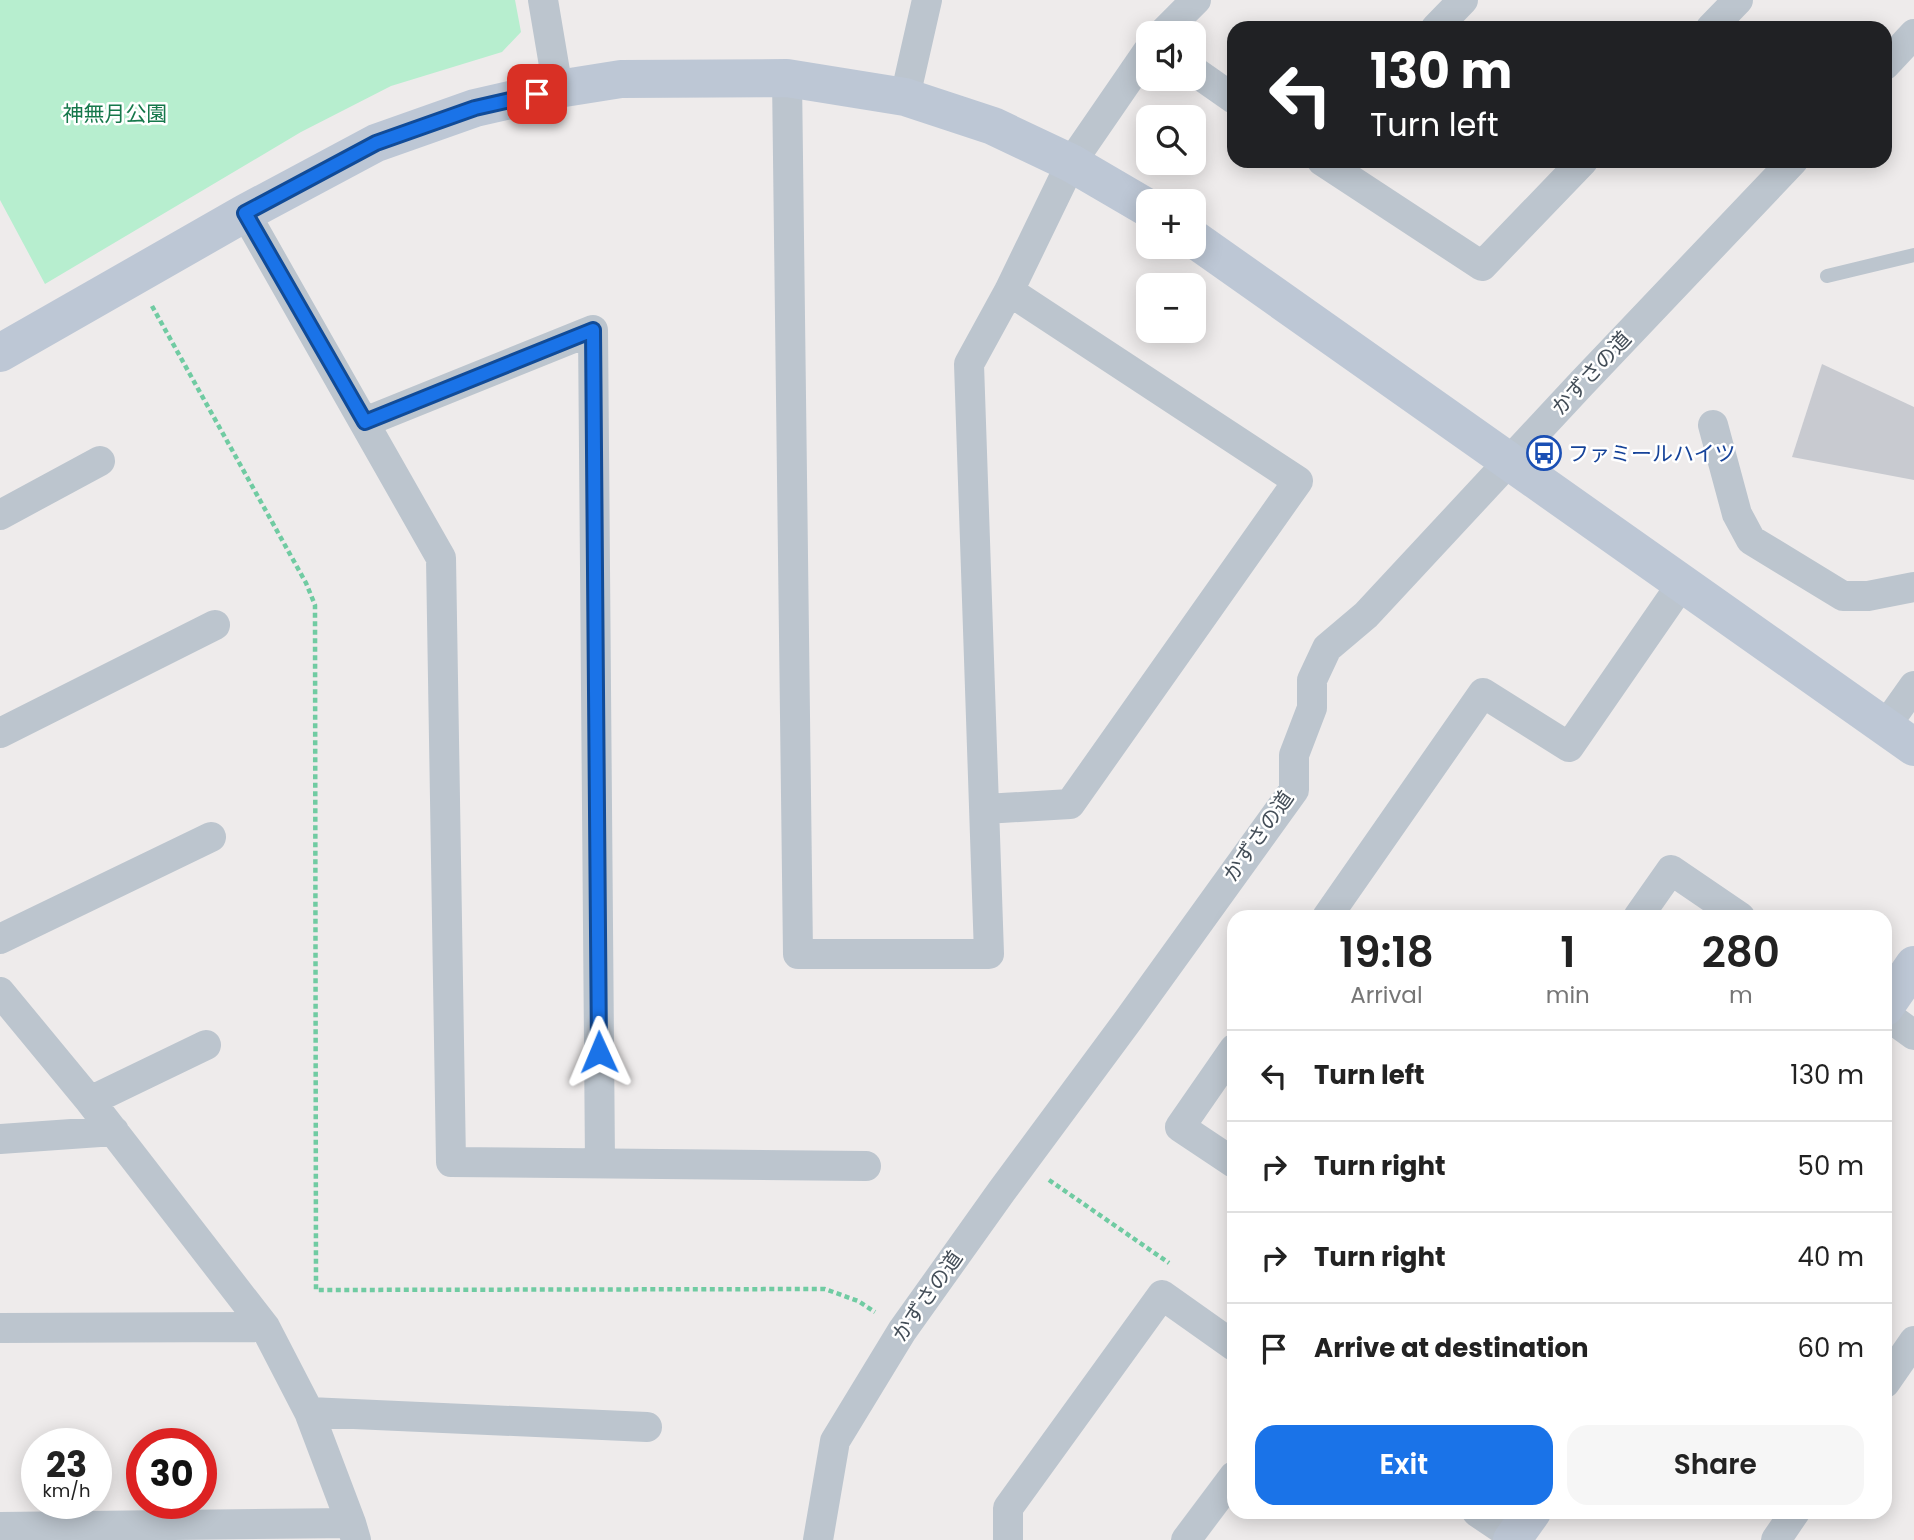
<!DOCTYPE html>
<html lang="en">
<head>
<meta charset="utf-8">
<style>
	:root { --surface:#fff; --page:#f6f6f6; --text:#222; --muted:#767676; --line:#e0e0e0; --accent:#1a73e8 }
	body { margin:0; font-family:Poppins,"Noto Sans JP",sans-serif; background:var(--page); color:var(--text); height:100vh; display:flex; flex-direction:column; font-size:26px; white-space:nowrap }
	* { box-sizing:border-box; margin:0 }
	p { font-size:23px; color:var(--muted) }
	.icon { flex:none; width:38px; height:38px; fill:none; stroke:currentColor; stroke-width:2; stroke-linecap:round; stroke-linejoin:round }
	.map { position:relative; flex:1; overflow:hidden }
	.sheet { position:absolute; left:1227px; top:910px; width:665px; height:609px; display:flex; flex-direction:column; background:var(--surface); border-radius:21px; box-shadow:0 4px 18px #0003 }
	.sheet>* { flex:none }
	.banner { position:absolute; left:1227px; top:21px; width:665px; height:147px; border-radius:21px; box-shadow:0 4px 18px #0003; background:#202124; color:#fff; overflow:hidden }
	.controls { position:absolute; left:1136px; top:21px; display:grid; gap:14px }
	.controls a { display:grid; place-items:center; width:70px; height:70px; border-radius:14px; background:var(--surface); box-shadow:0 4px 18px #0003; font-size:35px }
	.speed { position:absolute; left:21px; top:1428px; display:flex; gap:14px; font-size:35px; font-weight:700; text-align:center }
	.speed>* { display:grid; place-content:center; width:91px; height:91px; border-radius:50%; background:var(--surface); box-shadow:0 4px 18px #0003; line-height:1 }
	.speed small { font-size:18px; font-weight:400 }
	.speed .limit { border:10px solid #d22; background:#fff; color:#111 }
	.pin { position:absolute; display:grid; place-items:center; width:60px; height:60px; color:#fff; margin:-30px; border-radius:14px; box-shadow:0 4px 10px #0006 }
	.me { position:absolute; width:77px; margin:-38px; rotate:359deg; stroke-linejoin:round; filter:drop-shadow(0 0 5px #0008) }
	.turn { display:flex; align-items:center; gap:24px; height:147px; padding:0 28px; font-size:32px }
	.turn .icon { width:91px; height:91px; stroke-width:2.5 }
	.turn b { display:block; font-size:49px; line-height:60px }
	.eta { display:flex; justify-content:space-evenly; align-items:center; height:119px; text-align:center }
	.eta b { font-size:42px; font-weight:600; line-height:49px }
	.cta { display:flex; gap:14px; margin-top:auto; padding:14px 28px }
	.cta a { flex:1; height:80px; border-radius:21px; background:var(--accent); color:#fff; font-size:28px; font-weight:600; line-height:80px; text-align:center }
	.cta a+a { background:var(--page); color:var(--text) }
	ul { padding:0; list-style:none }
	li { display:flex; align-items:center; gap:21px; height:91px; padding:0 28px; border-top:2px solid var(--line) }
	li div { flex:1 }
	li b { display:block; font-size:26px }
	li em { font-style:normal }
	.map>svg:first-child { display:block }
	.green { fill:#b7eecf }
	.building { fill:#c8cad0 }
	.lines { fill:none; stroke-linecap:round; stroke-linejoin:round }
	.path { stroke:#70cba2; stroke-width:4.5; stroke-dasharray:5 3.5; stroke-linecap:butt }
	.lane { stroke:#bcc5ce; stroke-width:14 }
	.street { stroke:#bcc5ce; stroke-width:30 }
	.secondary { stroke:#bdc7d5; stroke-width:38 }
	.route-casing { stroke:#114b97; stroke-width:18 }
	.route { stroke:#1a73e8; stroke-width:12 }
	.labels { text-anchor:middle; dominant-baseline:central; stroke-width:5; stroke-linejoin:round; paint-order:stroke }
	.park-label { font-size:21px; fill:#16784b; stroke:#fff }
	.street-label { font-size:21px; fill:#444e58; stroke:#fff }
	.transit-label { font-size:21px; fill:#164399; stroke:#fff; text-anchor:start }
</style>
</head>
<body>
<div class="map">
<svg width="1914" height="1540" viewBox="0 0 1914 1540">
	<rect width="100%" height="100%" fill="#eeebeb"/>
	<path class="green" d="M0,0H515L521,32L502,52L391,86L301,132L45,284L0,200Z"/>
	<path class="building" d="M1822,364L1914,407V480L1792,457Z"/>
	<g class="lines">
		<path class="path" d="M152,306L306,583L315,605L316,1290L825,1289L858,1301L875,1312
			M1049,1180L1169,1263"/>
		<path class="lane" d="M1827,276L1914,255"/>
		<path class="street" d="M543,0L558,89
			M1436,28L1463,0
			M1711,28L1738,0
			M1163,33L1196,0
			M1885,65L1914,34
			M1194,71L1234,99
			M787,78L798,954H989L969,364L1009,291L1071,163L1148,51
			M905,97L927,0
			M1322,161L1482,266L1583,161
			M245,213L441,558L451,1162L866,1166
			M365,422L593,330L600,1163
			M1713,425L1737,514L1751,540L1843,596H1868L1914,587
			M0,515L100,461
			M1885,727L1914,686
			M0,733L215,625
			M985,809L1070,804L1298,481L1009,291
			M1327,917L1483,693L1569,747L1683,582
			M1638,917L1671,870L1740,917
			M0,939L211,837
			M0,992L90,1101L265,1327L309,1412L351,1523L356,1540
			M1885,1014L1914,1035
			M1234,1049L1180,1127L1234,1163
			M90,1101L206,1045
			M0,1139L114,1131
			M0,1328L265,1327
			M1885,1383L1914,1341
			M309,1412L647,1427
			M1477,1512L1514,1537
			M0,1527L351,1523
			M818,1540L835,1441L902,1331L1001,1192L1129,1019L1294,790V755L1312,708V680L1327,648L1366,615L1581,384L1793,161
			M1008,1540V1508L1162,1295L1234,1346
			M1186,1540L1234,1476
			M1776,1540L1795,1512"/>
		<path class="secondary" d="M1194,239L1914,747
			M0,353L245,213L376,143L475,108L558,89L621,79L787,78L905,97L993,126L1071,163L1148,208
			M1885,1007L1914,965
			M1512,1540L1532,1512"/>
	</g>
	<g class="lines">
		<g class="route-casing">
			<path id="route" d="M537,94L475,108L376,143L245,213L365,422L593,330L599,1052"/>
		</g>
		<use href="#route" class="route"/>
	</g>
	<defs>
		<g id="bus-ring" transform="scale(1.75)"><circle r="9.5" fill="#fff" stroke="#1a4fb4" stroke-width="1.5"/><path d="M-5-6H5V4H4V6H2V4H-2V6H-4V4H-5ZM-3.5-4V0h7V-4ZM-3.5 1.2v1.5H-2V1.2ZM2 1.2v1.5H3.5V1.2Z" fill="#1a4fb4"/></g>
	</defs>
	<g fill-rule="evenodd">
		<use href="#bus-ring" x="1544" y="453"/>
	</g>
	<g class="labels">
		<g class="park-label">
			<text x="115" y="113">神無月公園</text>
		</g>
		<g class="street-label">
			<text transform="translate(1591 373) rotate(-47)">かずさの道</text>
			<text transform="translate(1258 836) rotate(-55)">かずさの道</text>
			<text transform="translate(927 1296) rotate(-55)">かずさの道</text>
		</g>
		<g class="transit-label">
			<text x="1568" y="453">ファミールハイツ</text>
		</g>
	</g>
</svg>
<div class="controls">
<a><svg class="icon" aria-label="sound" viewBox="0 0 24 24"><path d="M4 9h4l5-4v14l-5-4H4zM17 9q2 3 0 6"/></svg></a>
<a><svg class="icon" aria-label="search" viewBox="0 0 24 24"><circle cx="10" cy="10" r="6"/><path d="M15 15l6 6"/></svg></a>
<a>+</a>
<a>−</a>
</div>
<div class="speed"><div>23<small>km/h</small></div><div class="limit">30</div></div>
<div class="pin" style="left:537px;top:94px;background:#d93025"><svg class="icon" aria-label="arrive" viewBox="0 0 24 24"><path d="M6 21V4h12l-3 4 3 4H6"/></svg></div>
<svg class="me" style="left:599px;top:1052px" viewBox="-20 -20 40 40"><path d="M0-17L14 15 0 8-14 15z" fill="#1a73e8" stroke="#fff" stroke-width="4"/></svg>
<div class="banner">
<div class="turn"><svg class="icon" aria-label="left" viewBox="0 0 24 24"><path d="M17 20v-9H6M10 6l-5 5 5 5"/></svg><div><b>130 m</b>Turn left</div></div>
</div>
<section class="sheet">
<div class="eta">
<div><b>19:18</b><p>Arrival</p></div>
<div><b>1</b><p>min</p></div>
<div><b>280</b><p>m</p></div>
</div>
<ul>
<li><svg class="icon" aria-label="left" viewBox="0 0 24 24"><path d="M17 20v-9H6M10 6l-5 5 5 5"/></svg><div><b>Turn left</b></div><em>130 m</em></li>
<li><svg class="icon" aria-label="right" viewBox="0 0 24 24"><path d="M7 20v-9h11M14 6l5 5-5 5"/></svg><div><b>Turn right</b></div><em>50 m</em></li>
<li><svg class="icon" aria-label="right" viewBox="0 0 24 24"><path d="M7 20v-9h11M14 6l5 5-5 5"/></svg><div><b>Turn right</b></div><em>40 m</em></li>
<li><svg class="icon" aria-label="arrive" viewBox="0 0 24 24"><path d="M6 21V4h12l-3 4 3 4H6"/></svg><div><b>Arrive at destination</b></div><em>60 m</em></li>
</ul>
<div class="cta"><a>Exit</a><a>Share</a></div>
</section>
</div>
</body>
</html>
